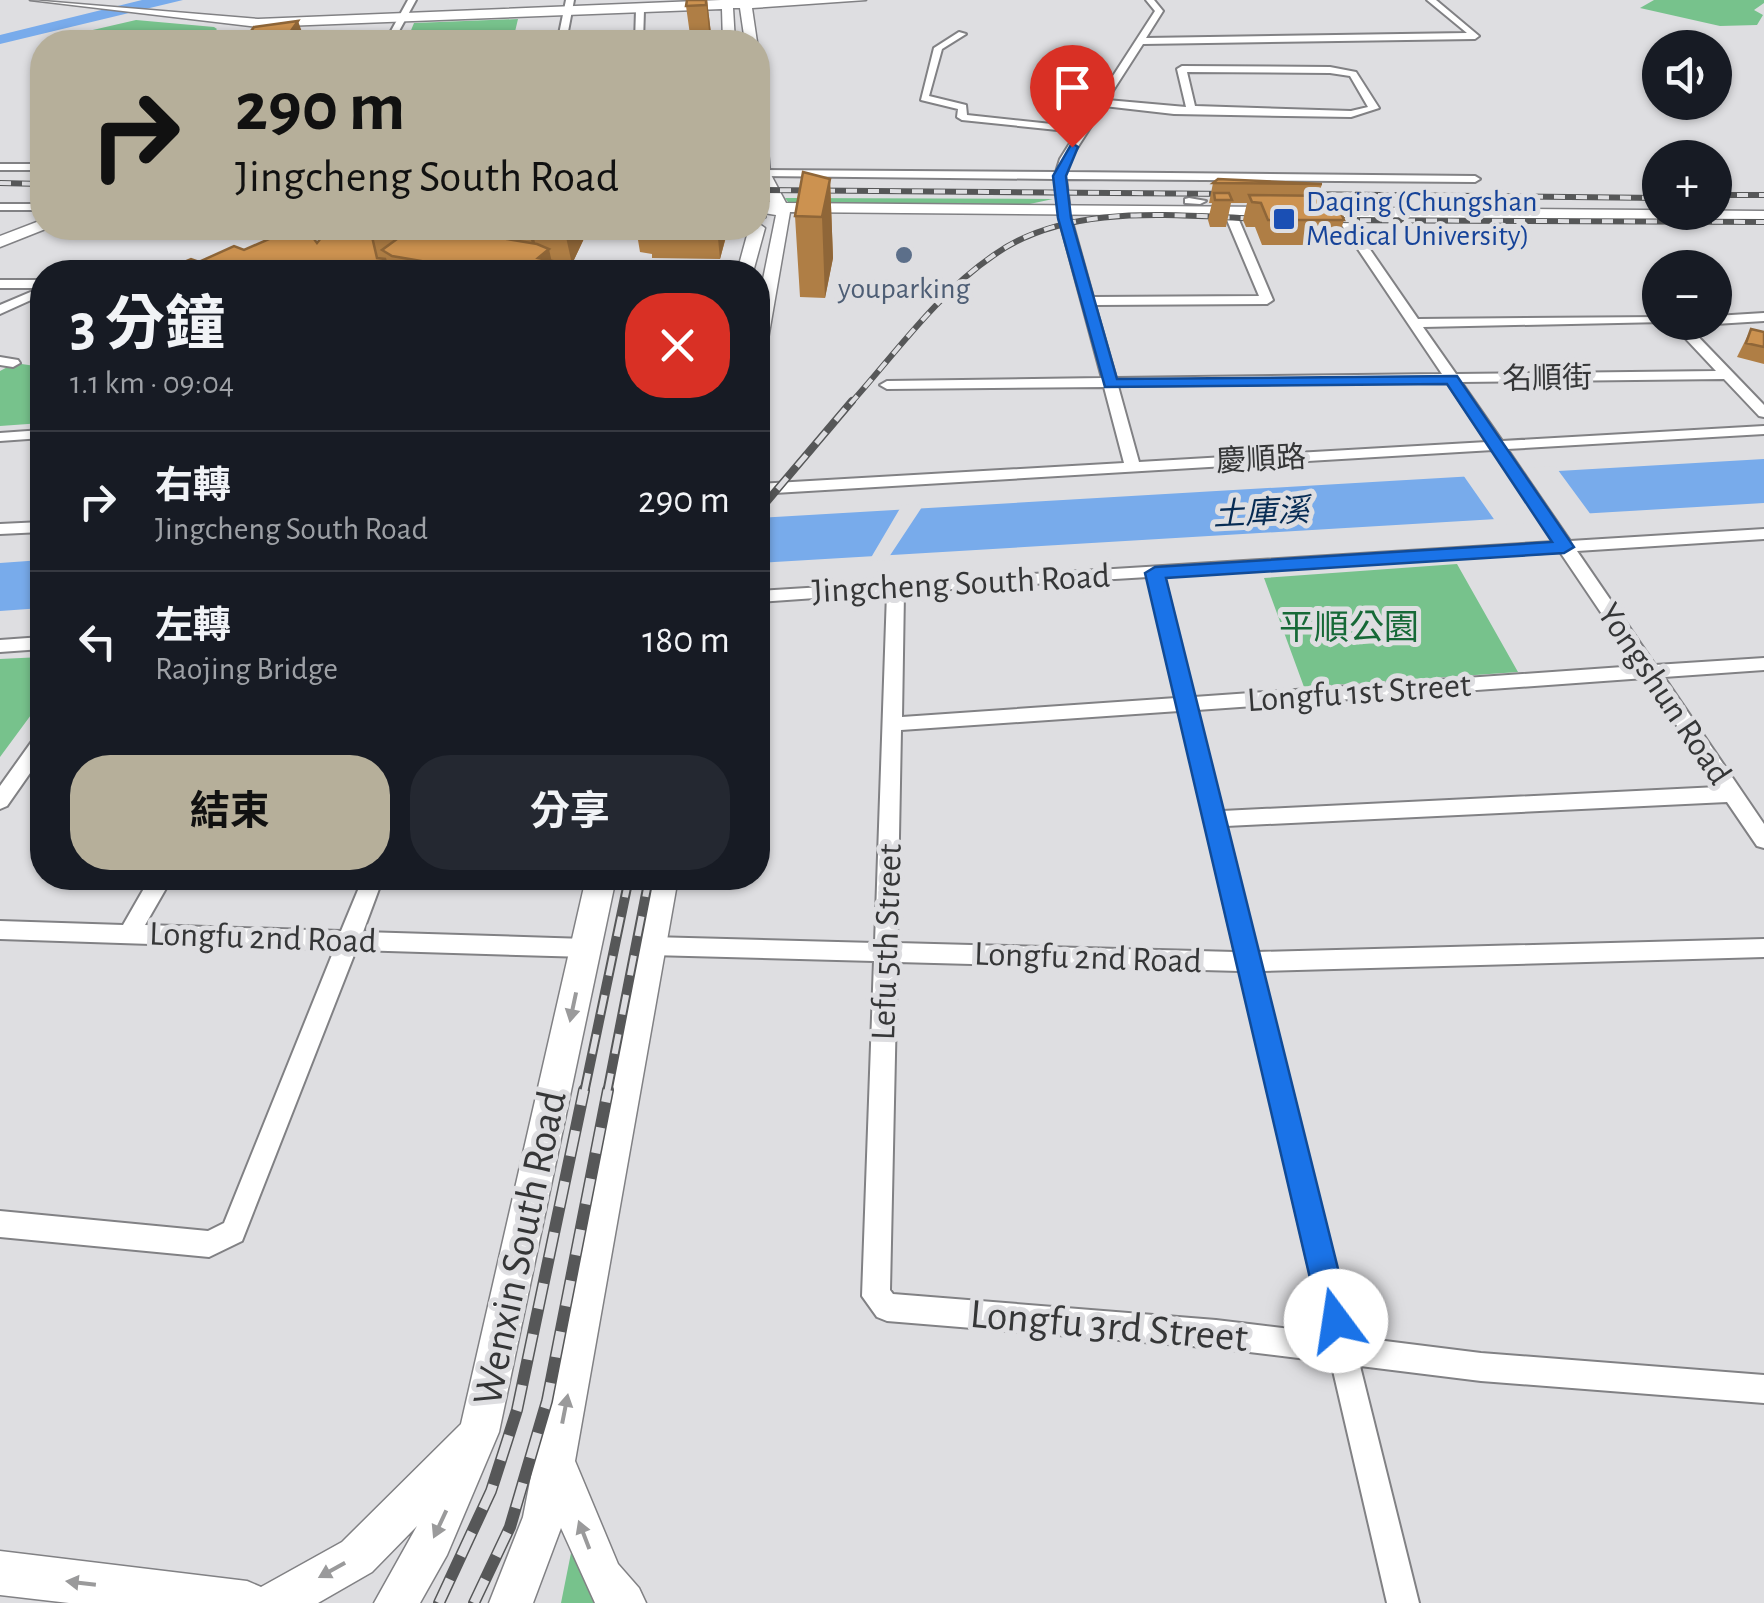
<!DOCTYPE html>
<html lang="zh-TW">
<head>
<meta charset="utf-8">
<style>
	:root { --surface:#171b24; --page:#242831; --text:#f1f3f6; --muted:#9ea1a6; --line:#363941; --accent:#b6af9a }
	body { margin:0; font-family:"Alegreya Sans","Noto Sans TC",sans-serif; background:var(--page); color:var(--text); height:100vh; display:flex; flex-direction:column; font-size:38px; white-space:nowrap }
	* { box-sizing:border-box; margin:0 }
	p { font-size:32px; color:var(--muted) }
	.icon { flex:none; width:55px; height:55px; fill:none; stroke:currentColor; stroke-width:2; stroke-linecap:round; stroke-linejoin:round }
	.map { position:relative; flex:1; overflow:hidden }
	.side { position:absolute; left:30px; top:260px; width:740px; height:630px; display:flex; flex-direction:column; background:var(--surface); border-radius:40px; box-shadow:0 2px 8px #0004 }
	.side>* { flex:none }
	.hud { position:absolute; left:30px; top:30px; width:740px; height:210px; border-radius:40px; box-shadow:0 2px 8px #0004; background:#b6af9a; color:#111; overflow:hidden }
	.fabs { position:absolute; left:1642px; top:30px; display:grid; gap:20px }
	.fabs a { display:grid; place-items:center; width:90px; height:90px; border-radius:50%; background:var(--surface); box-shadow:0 2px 8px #0004; font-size:50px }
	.pin { position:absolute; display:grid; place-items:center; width:85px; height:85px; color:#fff; margin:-102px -42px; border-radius:50% 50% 50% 0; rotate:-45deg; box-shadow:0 0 10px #0007 }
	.pin .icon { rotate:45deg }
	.me { position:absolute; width:110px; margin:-55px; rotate:346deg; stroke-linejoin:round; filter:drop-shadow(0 0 8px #0008) }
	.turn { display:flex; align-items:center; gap:35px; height:210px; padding:0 40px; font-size:45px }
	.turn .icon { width:130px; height:130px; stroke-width:2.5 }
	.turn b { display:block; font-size:70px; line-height:85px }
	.round { display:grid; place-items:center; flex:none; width:105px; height:105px; border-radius:40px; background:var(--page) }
	.head { display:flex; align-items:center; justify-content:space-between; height:170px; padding:0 40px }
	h1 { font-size:60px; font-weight:700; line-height:75px }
	.primary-button { display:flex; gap:20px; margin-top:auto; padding:20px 40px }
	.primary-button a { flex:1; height:115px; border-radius:40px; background:var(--accent); color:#111; font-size:40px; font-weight:700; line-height:115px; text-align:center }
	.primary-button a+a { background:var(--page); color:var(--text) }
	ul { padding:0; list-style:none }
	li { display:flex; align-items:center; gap:30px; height:140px; padding:0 40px; border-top:2px solid var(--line) }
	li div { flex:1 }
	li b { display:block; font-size:38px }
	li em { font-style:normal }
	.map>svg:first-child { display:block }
	.green { fill:#77c28c }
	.water { fill:#78abeb }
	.pier { fill:#dedee1 }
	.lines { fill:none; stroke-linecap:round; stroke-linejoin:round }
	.street-casing { stroke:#818184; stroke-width:4 }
	.secondary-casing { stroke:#818184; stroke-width:3 }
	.street { fill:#fff; fill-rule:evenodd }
	.secondary { fill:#fff; fill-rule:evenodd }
	.rail-far3-casing { stroke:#565758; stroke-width:6 }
	.rail-far2-casing { stroke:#565758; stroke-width:8 }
	.rail-far1-casing { stroke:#565758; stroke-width:10 }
	.rail-casing { stroke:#565758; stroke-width:12 }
	.rail-far3 { stroke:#dedee1; stroke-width:4; stroke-dasharray:11; stroke-linecap:butt }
	.rail-far2 { stroke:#dedee1; stroke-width:5; stroke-dasharray:15; stroke-linecap:butt }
	.rail-far1 { stroke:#dedee1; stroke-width:6; stroke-dasharray:20; stroke-linecap:butt }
	.rail { stroke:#dedee1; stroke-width:9; stroke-dasharray:26; stroke-linecap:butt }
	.wall { fill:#af7e45 }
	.shaded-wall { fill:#8f6638 }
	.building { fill:#cc9250; stroke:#8f6638; stroke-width:2.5 }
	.oneway { fill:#9a9a9b }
	.route { fill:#1a73e8; stroke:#114b97; stroke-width:2.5 }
	.transit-dot { fill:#1a4fb4; stroke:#dedee1; stroke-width:4 }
	.service-dot { fill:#5c6f8a; stroke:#dedee1; stroke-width:4 }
	.labels { text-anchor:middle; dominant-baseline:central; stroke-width:10; stroke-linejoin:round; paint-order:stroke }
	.far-transit-label { font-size:30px; fill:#164399; stroke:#dedee1; text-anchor:start }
	.far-service-label { font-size:30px; fill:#4e5e75; stroke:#dedee1 }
	.far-street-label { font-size:30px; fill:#353637; stroke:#dedee1 }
	.far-water-label { font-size:32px; font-style:italic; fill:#072c54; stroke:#dedee1 }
	.street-label { font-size:35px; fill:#353637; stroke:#dedee1 }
	.park-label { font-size:35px; fill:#166937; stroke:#dedee1 }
	.near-street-label { font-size:42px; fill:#353637; stroke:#dedee1 }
</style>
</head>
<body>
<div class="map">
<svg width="1764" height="1603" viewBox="0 0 1764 1603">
	<rect width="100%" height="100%" fill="#dedee1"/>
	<path class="green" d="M1654,0H1764V3L1754,10L1763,15L1757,25L1720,26L1640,8Z
		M518,19L514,36L407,40L414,23Z
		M136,20L214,27L217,29L205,42H79L71,35Z
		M785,198L1053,199L1025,205L788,202Z
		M15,363L42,367V423L0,426V371Z
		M1457,564L1518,672L1304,687L1264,578Z
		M42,657V700L0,757V659Z
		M572,1548L604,1603H561Z"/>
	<path class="water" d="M142,0H183L0,44V35Z
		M1764,459V503L758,563V518Z
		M42,560V608L0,611V563Z"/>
	<path class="pier" d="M1555,466L1594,519L1498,525L1461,472Z
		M924,504L889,557L893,560L869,561L902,505Z"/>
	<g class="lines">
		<g class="street-casing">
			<path id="street" d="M408,0H416L393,42H385Z
				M566,0H574L566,42H558V39L420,42L559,34Z
				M1146,0H1154L1163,11L1146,38L1467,33L1427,0H1436L1479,36L1475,39L1143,44L1107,100L1186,107L1177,69L1182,66L1330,67L1356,72L1379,108L1351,117L1174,114L1104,106L1070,159L1066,172L1475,176L1480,179L1475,182L1066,179L1071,218L1093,297L1259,296L1227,220L1233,217L1239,220L1273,300L1267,304L1095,305L1116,378L1442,374L1339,221L1345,218L1349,219L1418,319L1660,317V322H1665L1423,327L1456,374L1716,371L1670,322H1684L1764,405V417L1759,416L1724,379L1461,382L1502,441L1764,426V434L1507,449L1570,541L1764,529V539L1577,551L1655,665L1764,658V670L1664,677L1764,824V848L1757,846L1727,802L1226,826L1257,952L1764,939V957L1262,971L1353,1337L1481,1353L1764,1375V1403L1481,1381L1360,1366L1419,1603H1387L1331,1362L1216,1348L887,1321L877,1317L862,1296L874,961L651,955L643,953L640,946L643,939L651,937L875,943L887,593L758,602V591L1554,542L1493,450L758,494V484L1124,463L1104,387L887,389L880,385L887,381L1102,378L1059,218L1055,179L758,176V170L1056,172L1060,159L1077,132L962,120L957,117L958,109L921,100L934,48L959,32L966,34L942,49L929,96L966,105L967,115L1080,127L1155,11ZM1187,72L1330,73L1350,76L1368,107L1351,111L1195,106ZM1447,382L1487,442L1139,462L1118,386ZM1560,552L1637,666L1194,697L1164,576ZM1148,577L1176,698L902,717L904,592ZM1645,678L1718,787L1222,811L1197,710ZM1179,711L1235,952L897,943L901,730ZM897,962L1240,971L1324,1333L1216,1320L893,1294L890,1290Z
				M640,7L644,10L643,42H635L636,10Z
				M0,164H42V170H0Z
				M1189,198L1206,201L1200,204L1185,203V199Z
				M0,204H42V210H0Z
				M758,211L765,213V217L758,218Z
				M0,280H42V295L0,314V305L40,288H0Z
				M1764,313V321L1715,324L1710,322H1715V316Z
				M0,357L18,360L20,363L13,367L0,365Z
				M42,430V438L0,441V433Z
				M42,522V532L0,534V524Z
				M42,637V649L0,652V640Z
				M42,735V756L7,806L0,809V786L35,737Z
				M150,878H172L145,925L341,931L363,878H383L363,932L586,939L594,941L597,948L594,955L586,957L356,950L242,1241L209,1257L0,1237V1211L208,1231L224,1223L334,950L0,939V921L123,925Z"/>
		</g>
		<g class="secondary-casing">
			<path id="secondary" d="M30,0L258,19L721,0H866L752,8L757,42H745L740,8H733L735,42H723L722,9L258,27Z
				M758,113L765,117L770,173L786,203L1764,211V221L790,212L767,345L758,350V304L776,215L758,212V202H770L758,177Z
				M42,220V228H48L0,247V236Z
				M758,223L765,228L753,272H737L749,228H758Z
				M586,878H616L499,1432L447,1555L420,1603H374L417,1526L372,1572L318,1603H69L0,1595V1551L247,1581L261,1587L342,1542L461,1424Z
				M648,878H678L575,1461L618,1564L639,1588L646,1603H595L561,1528L533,1603H489L523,1517Z"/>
		</g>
		<use href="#street" class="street"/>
		<use href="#secondary" class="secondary"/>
		<g class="rail-far3-casing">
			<path id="rail-far3" d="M0,183L42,184
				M758,190L1240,194
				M1290,194L1660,198
				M1715,195H1764
				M1316,220L1764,222
				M850,404C895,354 938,293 994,255C1071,200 1182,217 1271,219"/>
		</g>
		<g class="rail-far2-casing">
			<path id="rail-far2" d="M758,512L852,401"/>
		</g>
		<g class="rail-far1-casing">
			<path id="rail-far1" d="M584,1093L629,878
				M607,1093L649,878"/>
		</g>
		<g class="rail-casing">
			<path id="rail" d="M439,1603L491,1491L517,1410L584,1090
				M474,1603L510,1527L547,1401L608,1090"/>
		</g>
		<use href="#rail-far3" class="rail-far3"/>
		<use href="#rail-far2" class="rail-far2"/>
		<use href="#rail-far1" class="rail-far1"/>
		<use href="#rail" class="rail"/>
	</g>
	<path class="wall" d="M707,0L712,42H691L686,6Z
		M830,179L833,258L825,298L800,297L795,216Z
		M1213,183L1322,184L1318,196L1344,220L1336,245H1262L1255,227H1246L1243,220L1247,203H1231L1226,227H1210L1208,220L1212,203H1209Z
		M329,228H589L572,264H564L569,272H161L244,250L317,243Z
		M636,228H728V230L720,259L652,258V254L640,252Z
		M1751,329L1764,332V364L1737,357Z"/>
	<path class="shaded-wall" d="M706,0H707L712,42H710Z
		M298,21L302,32L295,42H283Z
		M830,179L833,258L825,298L822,217Z
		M528,228H532L538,257L549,249L554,272L538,268Z
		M564,228H589L572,264Z
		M717,228H728L720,259Z
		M230,266L232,272H215Z"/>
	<path class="building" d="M687,0H706V5L686,6Z
		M298,21L283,42H243L254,27Z
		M803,172L830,179L822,217L795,216Z
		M1218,179L1322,184L1213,183Z
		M1214,193H1229L1232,200H1215Z
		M1249,195L1334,196L1344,220H1268L1261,203L1252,202Z
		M294,228H306L317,243L329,228H370L377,258L385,259L389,272L352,271L349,272H251L230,266L215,272H161L191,259L199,262L234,246L244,250Z
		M412,228H439L537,244L549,249L538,258L567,264L565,272H541L524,269L510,272H485L392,256L382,250Z
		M1751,329L1764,332V347L1746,343Z"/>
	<defs><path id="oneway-solid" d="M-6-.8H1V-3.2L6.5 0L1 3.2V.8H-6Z" transform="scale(2.5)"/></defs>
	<g class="oneway">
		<use href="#oneway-solid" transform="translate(573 1007) rotate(102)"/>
		<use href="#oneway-solid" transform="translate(565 1409) rotate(-79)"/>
		<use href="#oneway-solid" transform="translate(440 1524) rotate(115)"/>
		<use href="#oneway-solid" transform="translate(584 1535) rotate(-111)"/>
		<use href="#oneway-solid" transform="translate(332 1570) rotate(151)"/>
		<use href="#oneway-solid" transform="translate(81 1583) rotate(-173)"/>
	</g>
	<path class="route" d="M1072,143L1078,147L1066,176L1071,218L1117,379L1457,376L1574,547L1564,553L1166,578L1351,1321L1347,1332L1336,1337L1324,1332L1320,1321L1145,573L1155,567L1552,542L1447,384L1105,387L1058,218L1053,176Z"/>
	<rect class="transit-dot" x="1272" y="207" width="24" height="24" rx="5"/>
	<circle class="service-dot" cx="904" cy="255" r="10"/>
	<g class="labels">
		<g class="far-transit-label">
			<text x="1306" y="202">Daqing (Chungshan<tspan x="1306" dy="34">Medical University)</tspan></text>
		</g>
		<g class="far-service-label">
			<text x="904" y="289">youparking</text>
		</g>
		<g class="far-street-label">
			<text transform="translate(1547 379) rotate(-1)">名順街</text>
			<text transform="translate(1261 460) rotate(-3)">慶順路</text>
		</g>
		<g class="far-water-label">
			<text transform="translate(1261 513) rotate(-3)">土庫溪</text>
		</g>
		<g class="street-label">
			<text transform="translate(961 584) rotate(-3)">Jingcheng South Road</text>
			<text transform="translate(1359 693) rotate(-4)">Longfu 1st Street</text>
			<text transform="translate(1664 694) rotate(56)">Yongshun Road</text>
			<text transform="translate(263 938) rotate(2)">Longfu 2nd Road</text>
			<text transform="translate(887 942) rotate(-88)">Lefu 5th Street</text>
			<text transform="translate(1088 958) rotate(2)">Longfu 2nd Road</text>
		</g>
		<g class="park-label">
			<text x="1349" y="628">平順公園</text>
		</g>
		<g class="near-street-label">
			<text transform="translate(520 1248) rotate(-78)">Wenxin South Road</text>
			<text transform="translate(1109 1326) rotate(5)">Longfu 3rd Street</text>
		</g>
	</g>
</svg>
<div class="fabs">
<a><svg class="icon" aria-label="sound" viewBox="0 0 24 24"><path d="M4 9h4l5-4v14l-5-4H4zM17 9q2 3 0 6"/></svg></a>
<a>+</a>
<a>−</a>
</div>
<div class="pin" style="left:1072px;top:147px;background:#d93025"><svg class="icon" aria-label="arrive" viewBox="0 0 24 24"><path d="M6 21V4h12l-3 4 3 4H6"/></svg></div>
<svg class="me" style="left:1336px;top:1321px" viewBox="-20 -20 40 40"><circle r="19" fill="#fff"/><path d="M0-13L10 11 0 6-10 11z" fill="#1a73e8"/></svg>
<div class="hud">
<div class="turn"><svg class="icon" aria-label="right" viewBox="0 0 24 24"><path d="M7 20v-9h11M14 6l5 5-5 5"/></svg><div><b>290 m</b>Jingcheng South Road</div></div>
</div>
<section class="side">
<div class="head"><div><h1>3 分鐘</h1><p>1.1 km · 09:04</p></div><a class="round" style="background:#d93025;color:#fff"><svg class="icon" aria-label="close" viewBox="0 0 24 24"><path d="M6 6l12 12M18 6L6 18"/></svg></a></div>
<ul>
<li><svg class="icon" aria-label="right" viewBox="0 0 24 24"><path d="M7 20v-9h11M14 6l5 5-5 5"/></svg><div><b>右轉</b><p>Jingcheng South Road</p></div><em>290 m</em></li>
<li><svg class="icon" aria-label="left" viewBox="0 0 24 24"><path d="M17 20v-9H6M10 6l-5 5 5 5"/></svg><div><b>左轉</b><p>Raojing Bridge</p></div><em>180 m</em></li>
</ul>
<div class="primary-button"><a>結束</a><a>分享</a></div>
</section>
</div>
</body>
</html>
